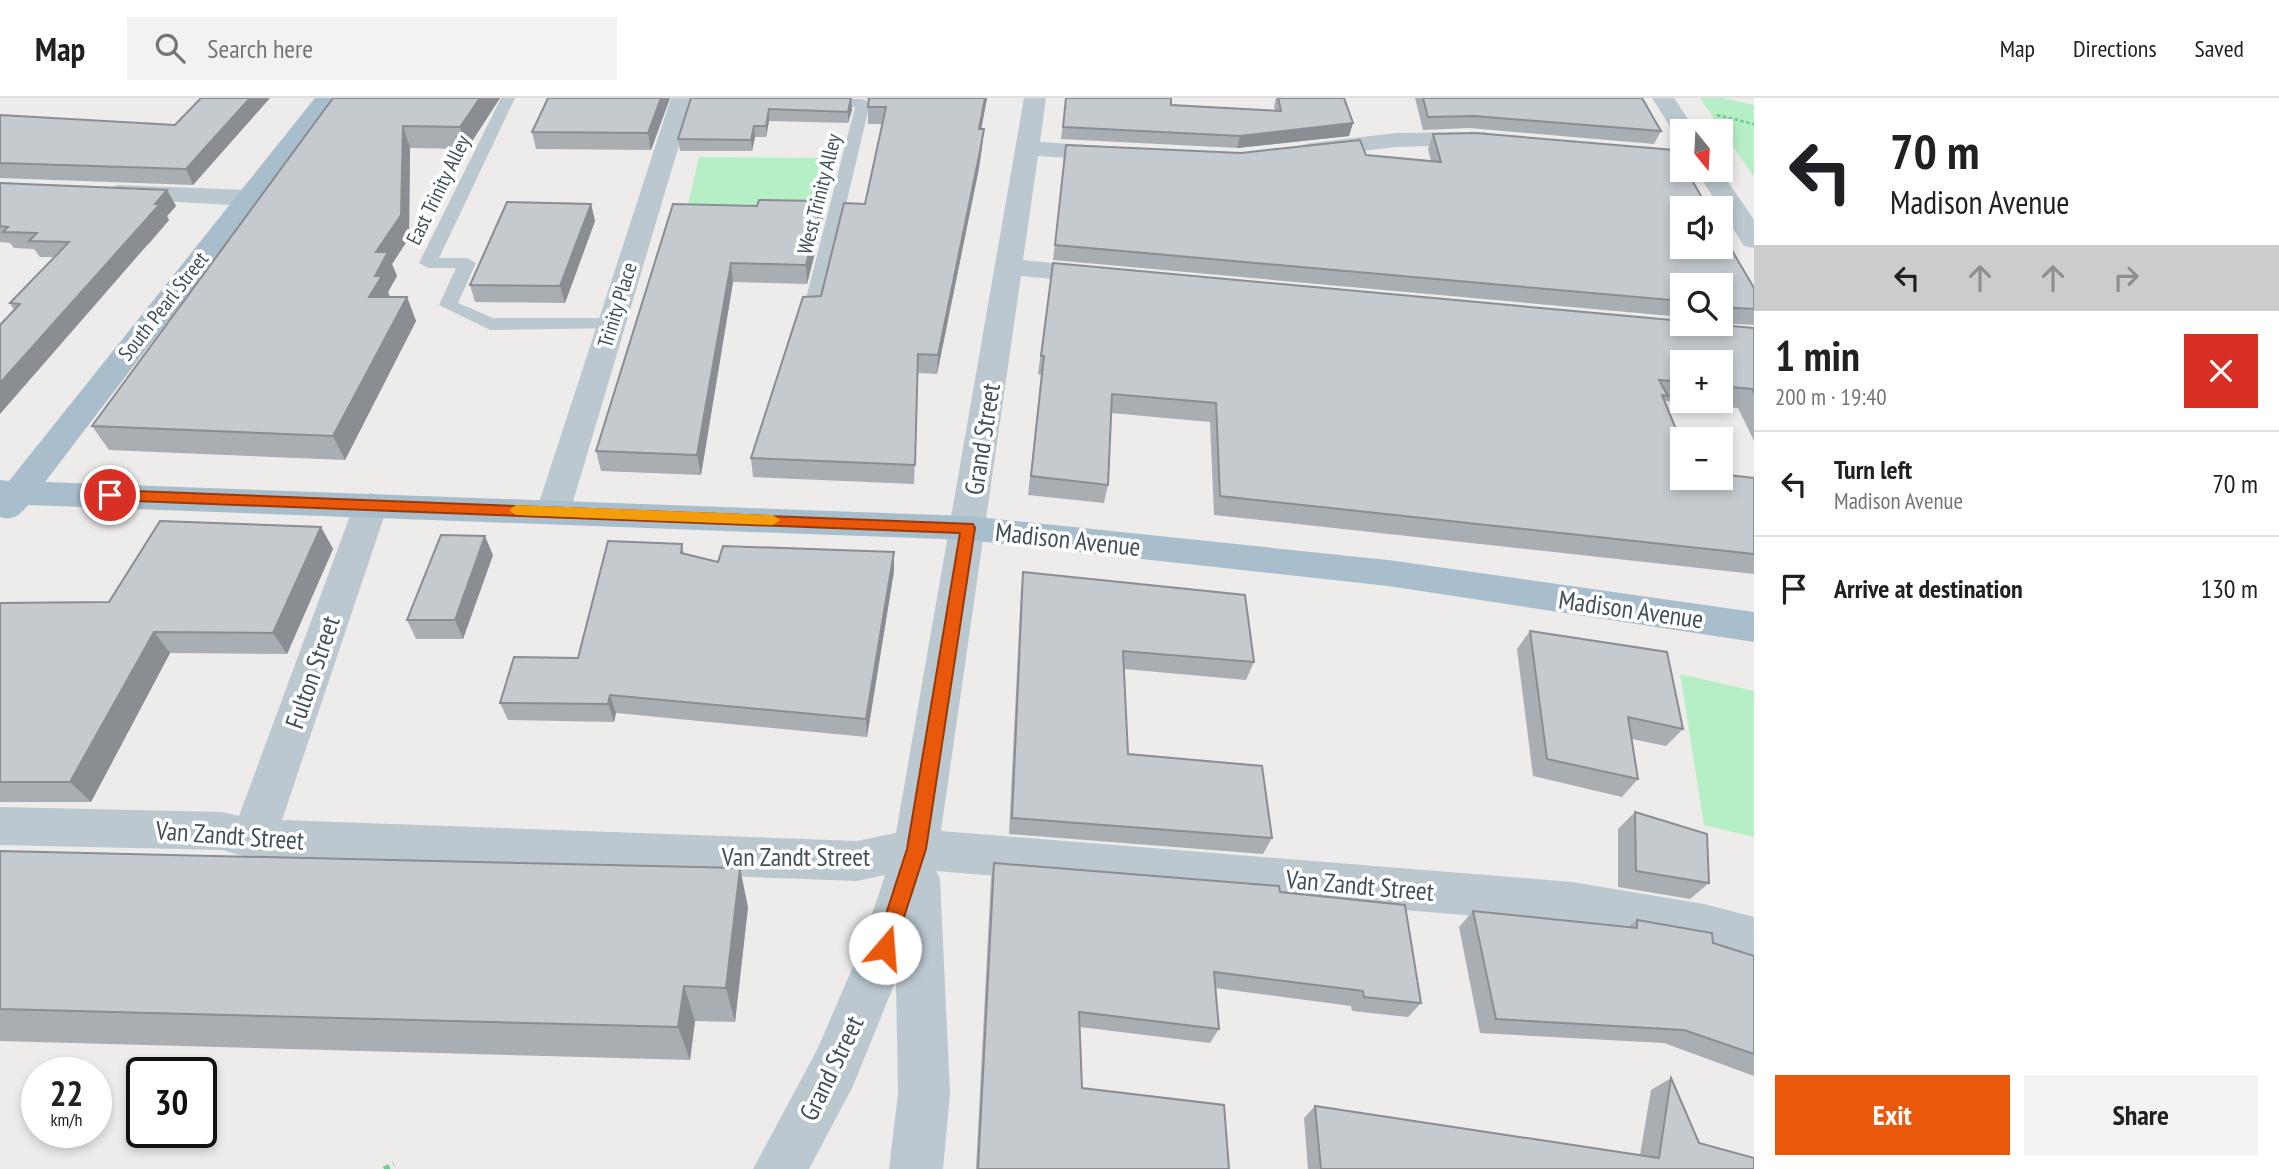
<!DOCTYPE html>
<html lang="en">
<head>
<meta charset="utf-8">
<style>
	:root { --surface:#fff; --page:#f2f2f2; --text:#202124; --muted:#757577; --line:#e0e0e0; --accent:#ea580c }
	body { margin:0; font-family:"PT Sans Narrow",sans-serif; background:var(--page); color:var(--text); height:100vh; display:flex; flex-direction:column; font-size:26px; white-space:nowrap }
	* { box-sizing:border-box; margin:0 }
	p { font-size:23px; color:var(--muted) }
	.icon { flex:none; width:38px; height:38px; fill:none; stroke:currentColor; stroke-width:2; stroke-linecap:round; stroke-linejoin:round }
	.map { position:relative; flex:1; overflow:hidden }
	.side { display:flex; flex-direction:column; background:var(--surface); width:525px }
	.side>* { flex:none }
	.top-card { background:#fff; color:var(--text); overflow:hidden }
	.needle { width:46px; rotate:162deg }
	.buttons { position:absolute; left:1670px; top:21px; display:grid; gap:14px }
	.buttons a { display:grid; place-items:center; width:63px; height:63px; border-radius:0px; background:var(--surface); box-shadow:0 4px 10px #0003; font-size:35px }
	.speed { position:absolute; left:21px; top:959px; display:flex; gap:14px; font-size:35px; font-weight:700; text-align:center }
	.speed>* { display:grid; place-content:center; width:91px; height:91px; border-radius:50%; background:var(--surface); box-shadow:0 4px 10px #0003; line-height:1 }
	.speed small { font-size:18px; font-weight:400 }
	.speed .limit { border:4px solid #111; border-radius:10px; background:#fff; color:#111 }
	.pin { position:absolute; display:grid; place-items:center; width:60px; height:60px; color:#fff; margin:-30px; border:4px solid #fff; border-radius:50%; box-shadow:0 2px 7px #0007 }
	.me { position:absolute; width:77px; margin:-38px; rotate:18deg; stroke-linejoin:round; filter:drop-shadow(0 0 5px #0008) }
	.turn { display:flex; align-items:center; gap:24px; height:147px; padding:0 21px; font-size:32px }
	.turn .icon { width:91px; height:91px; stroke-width:2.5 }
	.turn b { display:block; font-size:49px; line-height:60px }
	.lanes { display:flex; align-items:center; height:66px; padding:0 21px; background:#0003; justify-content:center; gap:35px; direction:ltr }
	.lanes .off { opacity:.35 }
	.round { display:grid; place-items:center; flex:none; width:74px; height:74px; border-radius:0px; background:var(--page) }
	.summary { display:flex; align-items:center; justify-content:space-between; height:119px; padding:0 21px }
	h1 { font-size:42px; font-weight:800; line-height:52px }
	.primary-button { display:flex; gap:14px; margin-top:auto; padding:14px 21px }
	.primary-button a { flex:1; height:80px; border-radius:0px; background:var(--accent); color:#fff; font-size:28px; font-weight:800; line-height:80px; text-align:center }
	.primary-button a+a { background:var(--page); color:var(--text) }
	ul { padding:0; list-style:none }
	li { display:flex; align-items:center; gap:21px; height:105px; padding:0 21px; border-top:2px solid var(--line) }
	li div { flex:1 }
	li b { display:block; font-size:26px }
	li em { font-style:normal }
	header { display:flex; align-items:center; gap:42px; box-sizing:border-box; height:98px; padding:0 35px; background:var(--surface); border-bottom:2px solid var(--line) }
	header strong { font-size:33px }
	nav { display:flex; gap:38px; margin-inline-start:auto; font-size:24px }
	.search { width:490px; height:63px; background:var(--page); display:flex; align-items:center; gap:18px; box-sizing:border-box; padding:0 24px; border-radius:0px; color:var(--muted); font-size:26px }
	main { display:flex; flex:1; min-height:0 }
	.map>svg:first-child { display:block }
	.green { fill:#b6efc6 }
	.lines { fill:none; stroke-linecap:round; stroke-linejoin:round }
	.path-far1 { stroke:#6ece94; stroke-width:2.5; stroke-dasharray:3.5 2.5; stroke-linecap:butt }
	.path { stroke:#6ece94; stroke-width:5; stroke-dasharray:6 4.5; stroke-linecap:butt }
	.lane { fill:#bbc8cf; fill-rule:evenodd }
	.street { fill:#bbc8cf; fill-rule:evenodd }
	.primary { fill:#a9becc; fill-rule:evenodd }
	.wall { fill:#a9aeb2; fill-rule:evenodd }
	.shaded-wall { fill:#8a8d91 }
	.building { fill:#c5cacf; stroke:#8a8d91; stroke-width:2 }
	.route { fill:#ea580c; stroke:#983908; stroke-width:2 }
	.slow { fill:#f59e0b }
	.labels { text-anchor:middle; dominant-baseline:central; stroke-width:7; stroke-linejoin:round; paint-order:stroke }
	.far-street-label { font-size:21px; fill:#435159; stroke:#fff }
	.street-label { font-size:26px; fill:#435159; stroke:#fff }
</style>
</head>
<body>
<header>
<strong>Map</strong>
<div class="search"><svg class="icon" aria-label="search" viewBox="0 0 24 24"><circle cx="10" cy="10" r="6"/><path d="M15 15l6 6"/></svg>Search here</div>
<nav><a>Map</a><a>Directions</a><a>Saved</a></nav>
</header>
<main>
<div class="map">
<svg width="1754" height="1071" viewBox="0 0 1754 1071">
	<rect width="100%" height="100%" fill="#eeebeb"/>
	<path class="green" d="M1700,0H1723L1754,7V79Z
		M699,59L827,60L823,112L687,111Z
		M1680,576L1754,593V739L1704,727Z"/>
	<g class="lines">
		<path class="path-far1" d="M1717,17L1754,26"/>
		<path class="path" d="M384,1071L394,1066"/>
		<path class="lane" d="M501,0H515L439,160H467L476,165L458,205L493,220H611L620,226L618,230L490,232L439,207L456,170H428L419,165Z
			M816,0L863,1L870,5L821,212L812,218L803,212L855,9L813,7L811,4Z"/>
		<path class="street" d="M671,0H693L570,414L565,423L553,426L541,423L536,414Z
			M1024,0H1046L1040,44L1118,49L1127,51L1130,56L1127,61L1118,63L1038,58L1023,162L1104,170L1114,172L1118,178L1114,184L1104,186L1021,178L941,733L1572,784L1704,806L1754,819V863L1704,850L1572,826L936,773L940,780L950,996L943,1071H889L898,996L896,882L853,988L809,1071H753L817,952L861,850L885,777L857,783L253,761L222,752L0,747V709L222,714L239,718L354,407L359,399L371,395L383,399L388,407L282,722L857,743L896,735Z
			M1652,0H1674L1696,33H1682V40L1676,38Z
			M1484,34L1493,36L1496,41L1493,46L1396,49L1311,59L1302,57L1299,52L1302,47L1311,45L1396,35Z
			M1696,72H1720L1754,122V150L1744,148Z
			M118,87L248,92L257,95L261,100L257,105L248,108L109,100L105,95L109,90Z"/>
		<path class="primary" d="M315,0H338L45,384L968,418L1388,462L1754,514V544L1388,488L968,442L28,407C20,417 13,423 0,419V382L9,383Z"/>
	</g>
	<path class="wall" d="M201,0H270L193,87L0,80V17L175,27Z
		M333,0H500L467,51L410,50L409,140L392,166L397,178L388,194L390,199H407L416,223L345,362L109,352L92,328Z
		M548,0H670L651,52L536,51L532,34Z
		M691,0L852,12L848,25L769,23L766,39H755L752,53H680L678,41Z
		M866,0H987L981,31L982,49L979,70L937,276L918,275L914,386L753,379L751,360L821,198L865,106L882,26H868V9L869,2Z
		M1066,0L1275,13L1274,9L1276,0H1344L1353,25L1349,38L1237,50L1061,41Z
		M1415,0H1642L1661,33L1654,46L1469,30L1423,32Z
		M1433,36L1754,190V227L1720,225V187H1682V219L1053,162L1066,47L1241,55L1366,57L1431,63L1428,51Z
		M0,85L167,92L176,108L167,118L169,122L149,146L14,212L10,205L54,159H40L34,151L14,150L10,145L0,144Z
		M591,106L595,123L565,205L475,204L470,187Z
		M757,108L823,123L807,186L733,184L701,377L601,373L596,353Z
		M1053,165L1754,230V343L1738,310L1665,303L1682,380H1754V476L1214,417L1210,324L1111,315L1108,387L1104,405L1028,397L1041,277L1038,276ZM1682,264H1720V303H1682Z
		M321,429L333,451L287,556L170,555L91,704H0V505L109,504Z
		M682,446L684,455L718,464L894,454V473L867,639L616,615L614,624L508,622L500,605L578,560Z
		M493,457L463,541H416L407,522Z
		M1023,474L1254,564L1246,582L1124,571L1128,656L1272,740L1263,756L1009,736L1021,492Z
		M1530,533L1683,631L1666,648L1632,641L1638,681L1622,699L1533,678L1517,551Z
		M1635,714L1709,785L1690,801L1618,789V731Z
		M0,753L748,809L735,924L695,923L690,962L0,943Z
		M994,765L1280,794L1421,905L1408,919L1352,913L1351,908L1215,890L1219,931L1210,945L1080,929L1082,990L1229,1071H976L991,781Z
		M1473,813L1628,829L1637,822L1754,858V978L1664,945L1480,935L1459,829Z
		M1671,980L1699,1045L1754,1071H1308L1304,1020L1315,1008L1640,1057L1651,992Z"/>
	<path class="shaded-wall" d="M250,0H270L193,87L186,71Z
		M480,0H500L467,51L460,29Z
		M661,0H670L651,52L648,35Z
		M851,0L852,12L848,25V14Z
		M985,0H987L978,48L979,31Z
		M769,11V23L766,39V28Z
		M1353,25L1349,38L1237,50L1240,38Z
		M403,28L410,50L409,140L392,166L397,178L388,194L391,202L369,199L375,178L376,154Z
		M754,28L755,39L752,53L751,42Z
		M984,31L982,49L979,70L937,276L938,257Z
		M167,92L176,108L167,118L169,122L0,316V285Z
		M822,103L823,123L807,186L806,167Z
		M591,106L595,123L565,205L560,188Z
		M731,165L733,184L701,377L697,357Z
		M407,199L416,223L345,362L333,338Z
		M321,429L333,451L287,556L273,535Z
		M485,438L493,457L463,541L455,522Z
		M894,454V473L867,639L866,621Z
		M154,534L170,555L91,704L70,684Z
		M610,597L616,615L614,624L608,606Z
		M740,770L748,809L735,924L726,890Z
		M684,888L695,923L690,962L678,929Z"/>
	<path class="building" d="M201,0H250L186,71L0,65V17L175,27Z
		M333,0H480L460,29L403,28L401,117L376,154H388L375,178H382L369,199H407L333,338L92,328Z
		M548,0H661L648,35L532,34Z
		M691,0H851L848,14L769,11L766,28H754L751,42L678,41Z
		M869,0H985L979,31H984L980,53L938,257L918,256L915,367L751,360L803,199L821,198L844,105L865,106L886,9H868Z
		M1066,0H1171V7L1281,13L1278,0H1344L1353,25L1240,38L1063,29Z
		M1423,0H1642L1661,33L1474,18L1428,19Z
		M1475,35L1674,52L1682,65V72H1686L1708,110H1682V149H1720V132L1754,190V211L1720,209V187H1682V203L1055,147L1066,47L1241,55L1360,42L1366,57L1441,64L1433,36Z
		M0,85L167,92L155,106H160L0,285V227L20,206L10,205L69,144L29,143L37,135L3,134L8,129L0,128Z
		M759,102L822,103L806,167L731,165L697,357L596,353L673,106L757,108Z
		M507,104L591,106L560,188L470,187Z
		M1053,165L1682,223V226H1710L1754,230V295L1752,291L1720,288V264H1682V284L1659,282L1668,298L1662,297L1682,346V380H1720V376L1754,380V456L1220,398L1216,305L1112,296L1108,387L1031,378L1044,258H1041Z
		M160,423L321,429L273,535L154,534L70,684H0V505L109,504Z
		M441,437L485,438L455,522H407Z
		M608,443L682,446L681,455L718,464L723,448L894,454L866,621L610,597L608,606L500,605L514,559L578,560Z
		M1023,474L1245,497L1254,564L1123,553L1128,656L1262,668L1272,740L1012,720Z
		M1530,533L1667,554L1683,631L1628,619L1638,681L1547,661Z
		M1635,714L1707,736L1709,785L1636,773Z
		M0,753L740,770L726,890L684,888L678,929L0,911Z
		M994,765L1279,788L1280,794L1405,807L1421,905L1364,899L1363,893L1214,874L1219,931L1079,914L1082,990L1224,1007L1229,1071H978Z
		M1473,813L1637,830V822L1712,835L1713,845L1754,858V956L1684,932L1496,921Z
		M1671,980L1699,1045L1754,1060V1071H1321L1315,1008L1659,1060Z"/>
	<path class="route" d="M110,392L973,426L975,430L926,751L892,856L885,859L878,856L875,850L907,751L960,435L110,402L103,397Z"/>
	<path class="slow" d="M516,407L773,417L780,422L773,427L516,417L509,412Z"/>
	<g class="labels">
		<g class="far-street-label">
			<text transform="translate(438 92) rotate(-64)">East Trinity Alley</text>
			<text transform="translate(819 96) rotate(-76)">West Trinity Alley</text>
			<text transform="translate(617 207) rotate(-73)">Trinity Place</text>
			<text transform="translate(163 208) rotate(-52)">South Pearl Street</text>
		</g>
		<g class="street-label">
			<text transform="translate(982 341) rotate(-81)">Grand Street</text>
			<text transform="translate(1068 441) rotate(6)">Madison Avenue</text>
			<text transform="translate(1631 511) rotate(8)">Madison Avenue</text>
			<text transform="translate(312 574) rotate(-71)">Fulton Street</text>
			<text transform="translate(230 737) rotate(4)">Van Zandt Street</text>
			<text x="796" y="758">Van Zandt Street</text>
			<text transform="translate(1360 787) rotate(5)">Van Zandt Street</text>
			<text transform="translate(831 970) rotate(-64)">Grand Street</text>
		</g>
	</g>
</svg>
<div class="buttons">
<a><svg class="needle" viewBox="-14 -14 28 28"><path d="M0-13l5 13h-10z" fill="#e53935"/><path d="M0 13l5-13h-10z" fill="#757577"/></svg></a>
<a><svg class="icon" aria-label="sound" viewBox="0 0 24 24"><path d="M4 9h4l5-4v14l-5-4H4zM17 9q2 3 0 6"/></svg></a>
<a><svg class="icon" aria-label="search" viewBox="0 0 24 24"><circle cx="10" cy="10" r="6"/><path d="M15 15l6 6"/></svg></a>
<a>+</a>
<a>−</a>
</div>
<div class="speed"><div>22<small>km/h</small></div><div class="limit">30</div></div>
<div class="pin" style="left:110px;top:397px;background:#d93025"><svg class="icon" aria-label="arrive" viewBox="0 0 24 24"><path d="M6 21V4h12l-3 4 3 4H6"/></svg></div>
<svg class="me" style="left:885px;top:850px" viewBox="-20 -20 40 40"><circle r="19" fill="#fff"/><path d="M0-13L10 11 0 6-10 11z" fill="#ea580c"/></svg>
</div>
<section class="side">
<div class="top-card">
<div class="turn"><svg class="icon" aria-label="left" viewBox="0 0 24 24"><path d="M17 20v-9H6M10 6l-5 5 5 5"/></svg><div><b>70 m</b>Madison Avenue</div></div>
<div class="lanes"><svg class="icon" aria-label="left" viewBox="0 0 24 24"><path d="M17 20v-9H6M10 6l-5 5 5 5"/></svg><svg class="icon off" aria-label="ahead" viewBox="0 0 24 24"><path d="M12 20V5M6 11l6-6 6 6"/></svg><svg class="icon off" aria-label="ahead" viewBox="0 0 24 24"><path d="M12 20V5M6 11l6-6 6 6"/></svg><svg class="icon off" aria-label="right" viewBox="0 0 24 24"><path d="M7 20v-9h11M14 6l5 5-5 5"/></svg></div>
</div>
<div class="summary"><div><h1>1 min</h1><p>200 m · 19:40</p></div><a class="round" style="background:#d93025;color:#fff"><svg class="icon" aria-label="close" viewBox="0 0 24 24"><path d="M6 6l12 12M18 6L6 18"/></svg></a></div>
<ul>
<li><svg class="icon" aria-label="left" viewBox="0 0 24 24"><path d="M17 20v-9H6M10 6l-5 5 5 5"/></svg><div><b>Turn left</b><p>Madison Avenue</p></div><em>70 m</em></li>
<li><svg class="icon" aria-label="arrive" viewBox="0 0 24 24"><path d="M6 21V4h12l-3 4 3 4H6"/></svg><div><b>Arrive at destination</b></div><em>130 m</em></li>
</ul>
<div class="primary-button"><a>Exit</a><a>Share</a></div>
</section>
</main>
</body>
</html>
